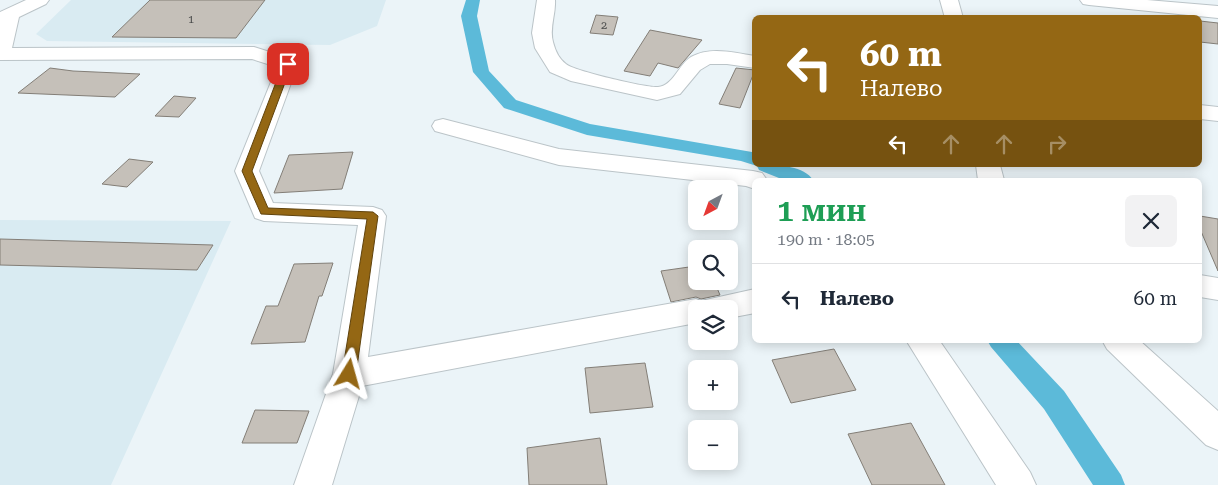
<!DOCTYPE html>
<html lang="ru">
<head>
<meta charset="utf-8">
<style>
	:root { --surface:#fff; --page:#f2f2f3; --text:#1f2937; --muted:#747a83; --line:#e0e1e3 }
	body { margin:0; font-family:"Roboto Serif",serif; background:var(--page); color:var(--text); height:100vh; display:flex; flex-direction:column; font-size:19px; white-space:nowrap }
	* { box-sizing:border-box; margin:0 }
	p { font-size:16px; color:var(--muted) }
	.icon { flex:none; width:28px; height:28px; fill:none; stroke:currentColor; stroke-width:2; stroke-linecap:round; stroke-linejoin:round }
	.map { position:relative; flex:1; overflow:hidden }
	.sheet { position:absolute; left:752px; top:178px; width:450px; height:165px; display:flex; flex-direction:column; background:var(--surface); border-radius:8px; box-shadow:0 2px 12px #0003 }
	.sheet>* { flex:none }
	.hud { position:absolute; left:752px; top:15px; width:450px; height:152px; border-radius:8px; box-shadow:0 2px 12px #0003; background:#946714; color:#fff; overflow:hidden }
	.needle { width:32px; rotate:221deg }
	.tools { position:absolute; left:688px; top:180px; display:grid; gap:10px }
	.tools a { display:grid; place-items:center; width:50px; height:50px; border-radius:8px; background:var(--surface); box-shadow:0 2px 12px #0003; font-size:25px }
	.pin { position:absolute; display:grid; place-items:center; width:42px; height:42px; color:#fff; margin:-21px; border-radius:10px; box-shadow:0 2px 8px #0006 }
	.me { position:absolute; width:55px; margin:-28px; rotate:8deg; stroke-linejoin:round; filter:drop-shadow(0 0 4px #0008) }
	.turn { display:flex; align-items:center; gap:18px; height:105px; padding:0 25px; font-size:22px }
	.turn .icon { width:65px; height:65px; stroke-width:2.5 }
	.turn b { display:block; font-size:35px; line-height:42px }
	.lanes { display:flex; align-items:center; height:48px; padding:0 25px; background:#0003; justify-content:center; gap:25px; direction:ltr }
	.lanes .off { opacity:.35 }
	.round { display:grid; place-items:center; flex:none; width:52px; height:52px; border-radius:8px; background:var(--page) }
	.headline { display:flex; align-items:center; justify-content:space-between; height:85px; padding:0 25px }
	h1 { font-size:30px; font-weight:600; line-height:38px; color:#1e9e55 }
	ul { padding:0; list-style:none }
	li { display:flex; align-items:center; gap:15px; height:70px; padding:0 25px; border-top:1px solid var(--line) }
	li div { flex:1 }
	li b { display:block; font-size:19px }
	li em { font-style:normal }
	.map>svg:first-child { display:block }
	.built { fill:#d9ebf2 }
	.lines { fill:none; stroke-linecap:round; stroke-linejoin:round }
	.canal { fill:#5cbad9; fill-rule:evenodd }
	.building { fill:#c5c0b9; stroke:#837e77 }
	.minor-casing { stroke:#bbc4c8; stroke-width:2 }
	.minor { fill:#fff; fill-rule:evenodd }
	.route { fill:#946714; stroke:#60430d }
	.labels { text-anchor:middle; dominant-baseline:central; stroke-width:4; stroke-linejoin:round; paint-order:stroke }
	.far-number-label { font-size:11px; fill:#494a4a }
</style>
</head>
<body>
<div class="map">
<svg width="1218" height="485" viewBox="0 0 1218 485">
	<rect width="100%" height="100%" fill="#ebf4f8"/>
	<path class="built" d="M71,0H386L377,26L330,45L47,41L36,34Z
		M0,220L231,221L111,485H0Z"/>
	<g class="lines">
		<path class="canal" d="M466,0H480L477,16L489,71L516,100L590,124L752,152L755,153V165C772,165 803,164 813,180H784L759,170L757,166L741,161L587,135L504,108L473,72L461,16Z
			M987,340H1016L1064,391L1121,475L1125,485H1093L1044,409L991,347Z"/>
	</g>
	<path class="building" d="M150,0H265L236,38L112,37Z
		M596,15L618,17L613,35L590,33Z
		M1200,21L1218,23V44L1200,42Z
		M650,30L702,40L678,68L658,63L650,76L624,71Z
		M50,68L73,71L140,74L115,97L18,93Z
		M736,68L755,70L740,108L719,104Z
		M174,96L196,98L179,117L155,116Z
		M353,152L342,189L274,193L289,155Z
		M129,159L153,162L127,187L102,184Z
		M1200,216L1218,219V271L1200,229Z
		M0,239L213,245L197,270L0,265Z
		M333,263L322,296H319L305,342L251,344L266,306H278L294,264Z
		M696,266V281H714L720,295L701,299L696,297L671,302L661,271Z
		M834,349L856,390L791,403L772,360Z
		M645,363L653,407L590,413L585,368Z
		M255,410L309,411L297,443H242Z
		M911,423L945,485H872L848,434Z
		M600,438L607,485H529L527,448Z"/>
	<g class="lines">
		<g class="minor-casing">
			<path id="minor" d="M26,0H49L46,4L19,17L12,48L254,47L295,60L298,64L259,171L273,203L373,207L382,210L386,216L368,357L696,299L701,301L755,289V313L729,318V309H696V323L362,386L332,485H294L333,374L358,225L264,221L255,218L235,171L277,67L252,59L0,60V12Z
				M537,0H555C556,14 549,28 553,42C555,50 559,59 566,64C574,71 647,88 658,87C673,86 679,64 691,57C711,46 734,53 755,56V68L727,64H710L700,70L680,94L657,100L571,81L550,72L535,48L532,33Z
				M940,0H958L963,18H945Z
				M1080,0H1147L1218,6V18L1089,5L1083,4Z
				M1200,105L1218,107V121L1200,119Z
				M443,119L559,149L753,171L762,173L767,180H755V189L746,186L559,165L435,131L432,126L435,121Z
				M976,165H1000L1004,180H978Z
				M1200,275L1218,278V300L1200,297Z
				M906,340H939L1030,472L1036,485H996Z
				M1102,340H1139L1218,411V450L1206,445L1107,349Z"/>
		</g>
		<use href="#minor" class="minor"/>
	</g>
	<path class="route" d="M288,61L292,64L252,171L268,208L373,212L378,216L356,374L354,378L349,380L344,378L342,374L367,219L261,214L242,171L283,64Z"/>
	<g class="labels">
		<g class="far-number-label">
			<text x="191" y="19">1</text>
			<text x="604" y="25">2</text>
		</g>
	</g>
</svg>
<div class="tools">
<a><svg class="needle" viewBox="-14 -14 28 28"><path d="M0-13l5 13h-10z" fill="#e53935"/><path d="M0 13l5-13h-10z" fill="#747a83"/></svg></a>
<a><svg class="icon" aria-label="search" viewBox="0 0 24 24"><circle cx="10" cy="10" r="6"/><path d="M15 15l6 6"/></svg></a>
<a><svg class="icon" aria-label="layers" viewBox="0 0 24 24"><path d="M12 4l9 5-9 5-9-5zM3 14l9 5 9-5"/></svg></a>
<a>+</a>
<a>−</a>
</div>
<div class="pin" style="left:288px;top:64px;background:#d93025"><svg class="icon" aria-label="arrive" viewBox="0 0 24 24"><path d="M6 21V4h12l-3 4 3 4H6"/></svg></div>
<svg class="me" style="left:349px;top:374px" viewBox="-20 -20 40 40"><path d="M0-17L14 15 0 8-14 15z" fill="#946714" stroke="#fff" stroke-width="4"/></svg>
<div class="hud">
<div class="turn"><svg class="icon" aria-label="left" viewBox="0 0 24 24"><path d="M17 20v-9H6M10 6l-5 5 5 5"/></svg><div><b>60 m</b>Налево</div></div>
<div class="lanes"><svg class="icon" aria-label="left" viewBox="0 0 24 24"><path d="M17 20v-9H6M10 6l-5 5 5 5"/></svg><svg class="icon off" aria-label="ahead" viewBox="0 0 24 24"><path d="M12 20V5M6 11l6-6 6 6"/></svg><svg class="icon off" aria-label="ahead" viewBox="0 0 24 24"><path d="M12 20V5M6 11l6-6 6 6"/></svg><svg class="icon off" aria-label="right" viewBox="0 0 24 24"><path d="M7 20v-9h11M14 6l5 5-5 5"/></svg></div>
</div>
<section class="sheet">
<div class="headline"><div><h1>1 мин</h1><p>190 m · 18:05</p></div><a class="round"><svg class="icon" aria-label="close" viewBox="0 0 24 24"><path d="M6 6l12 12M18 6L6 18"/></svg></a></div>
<ul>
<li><svg class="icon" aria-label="left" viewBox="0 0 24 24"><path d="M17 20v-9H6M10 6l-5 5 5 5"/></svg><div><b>Налево</b></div><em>60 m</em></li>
</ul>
</section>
</div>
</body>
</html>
